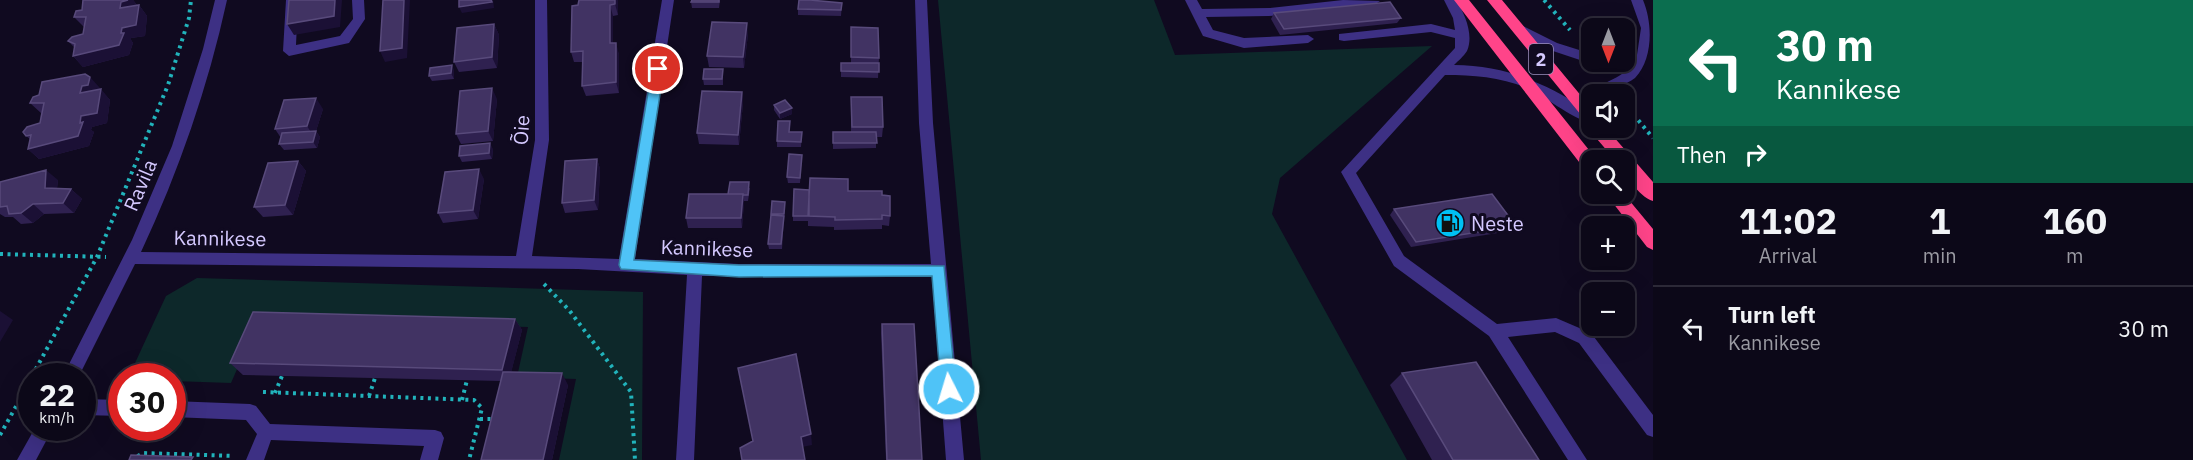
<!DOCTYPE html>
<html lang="en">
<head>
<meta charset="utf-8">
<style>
	:root { --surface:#0c0818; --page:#151121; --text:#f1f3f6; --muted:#9a9aa2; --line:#2c2937 }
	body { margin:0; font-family:"IBM Plex Sans",sans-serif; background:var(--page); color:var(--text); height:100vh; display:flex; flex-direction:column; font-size:22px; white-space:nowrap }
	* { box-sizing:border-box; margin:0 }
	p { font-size:20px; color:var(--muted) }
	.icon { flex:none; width:33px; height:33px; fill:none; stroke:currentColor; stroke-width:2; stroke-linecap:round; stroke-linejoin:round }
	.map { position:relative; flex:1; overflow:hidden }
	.sheet { display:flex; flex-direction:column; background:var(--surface); width:540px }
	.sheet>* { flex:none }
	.banner { background:#0b6e4f; color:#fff; overflow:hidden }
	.needle { width:39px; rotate:180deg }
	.controls { position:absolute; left:1581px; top:18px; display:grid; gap:12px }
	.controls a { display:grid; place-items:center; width:54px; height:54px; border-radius:12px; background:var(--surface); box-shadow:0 6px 24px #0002,0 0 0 2px var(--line); font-size:30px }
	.speed { position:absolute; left:18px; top:363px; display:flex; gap:12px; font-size:30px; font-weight:700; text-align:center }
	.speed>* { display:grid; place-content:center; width:78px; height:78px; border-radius:50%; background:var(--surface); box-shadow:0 6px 24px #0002,0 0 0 2px var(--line); line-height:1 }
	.speed small { font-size:15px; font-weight:400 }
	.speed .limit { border:9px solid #d22; background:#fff; color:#111 }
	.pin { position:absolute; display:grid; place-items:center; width:51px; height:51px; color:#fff; margin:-26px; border:3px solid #fff; border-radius:50%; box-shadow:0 2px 6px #0007 }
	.me { position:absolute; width:66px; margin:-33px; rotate:355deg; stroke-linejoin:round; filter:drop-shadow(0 0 4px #0008) }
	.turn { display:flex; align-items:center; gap:21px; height:126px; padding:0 24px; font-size:27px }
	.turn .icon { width:78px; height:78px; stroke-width:2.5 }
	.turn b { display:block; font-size:42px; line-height:51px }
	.then { display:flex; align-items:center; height:57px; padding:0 24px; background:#0003; gap:12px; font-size:22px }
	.eta { display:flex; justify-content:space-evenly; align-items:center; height:102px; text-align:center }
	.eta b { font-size:36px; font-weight:700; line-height:42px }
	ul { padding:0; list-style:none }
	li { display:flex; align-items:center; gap:18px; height:84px; padding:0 24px; border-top:2px solid var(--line) }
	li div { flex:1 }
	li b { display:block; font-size:22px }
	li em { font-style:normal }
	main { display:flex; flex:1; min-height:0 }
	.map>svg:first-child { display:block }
	.green { fill:#0d282a }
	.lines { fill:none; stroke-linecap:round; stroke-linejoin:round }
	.path { stroke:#21b3bb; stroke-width:4; stroke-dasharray:3 4.5; stroke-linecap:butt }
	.minor { fill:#3d3084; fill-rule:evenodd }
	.highway { fill:#ff4489; fill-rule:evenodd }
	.wall { fill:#2f2150 }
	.shaded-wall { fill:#1b1035 }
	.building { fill:#413363; stroke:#584a7b; stroke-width:1.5 }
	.route { fill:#4fc3f7; stroke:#337fa1; stroke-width:1.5 }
	.labels { text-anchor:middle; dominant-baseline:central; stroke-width:6; stroke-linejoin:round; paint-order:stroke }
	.shield { fill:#100a20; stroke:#9a90bc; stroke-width:1.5 }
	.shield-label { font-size:18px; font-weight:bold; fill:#d5c9ff }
	.street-label { font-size:20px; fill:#d5c9ff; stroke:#100a20 }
	.poi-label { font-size:20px; fill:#d5c9ff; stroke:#100a20; text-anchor:start }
</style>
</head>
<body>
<main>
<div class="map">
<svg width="1653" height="460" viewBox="0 0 1653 460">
	<rect width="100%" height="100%" fill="#100a20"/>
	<path class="green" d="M938,0H1154L1175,55L1432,46L1280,178L1272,214L1407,460H981Z
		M197,278L643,292L642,460H559L576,379L517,377L528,327L259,319L231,383L173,381L172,376H129L166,296Z"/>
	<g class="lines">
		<path class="path" d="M1544,0L1570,30
			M1624,103L1653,138
			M0,254L106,257
			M544,284L569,310L631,392L635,460
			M32,376L97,257L168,85L189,18L191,0
			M263,392L474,400L482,408L469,460
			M275,393L282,376
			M369,396L375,378
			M462,400L467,380
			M480,419H495
			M0,435L32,378
			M131,460L143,453L234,456"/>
		<path class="minor" d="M215,0H227C208,87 179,171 141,252L516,256L535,140V0H547L549,140L532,256L619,259L662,0H674L635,259L739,264H931L919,123L915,0H927L933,123L964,460H946L932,277L702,276L694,460H676L687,275L578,269L135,264L79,376H63L132,240L172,146L203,49Z
			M286,0H298L296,45L340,36L353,19L352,0H364L365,19L349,43L289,56L283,51Z
			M1185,0H1197L1202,9L1269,8L1343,0L1380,1L1374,5L1269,16L1206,17L1213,30L1244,38L1308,35L1314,39L1308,43L1244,48L1203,36Z
			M1444,0H1456C1465,14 1474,35 1467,51C1464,56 1458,61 1454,65C1503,65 1543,82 1584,108C1588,82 1613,85 1629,68L1609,65L1608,62H1624V58L1635,59L1637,55L1641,28L1631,0H1643C1653,24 1653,59 1635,78C1630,82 1623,84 1618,87C1608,91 1603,94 1592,94V122C1578,123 1546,97 1531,90C1503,77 1475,75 1445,75L1356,173L1404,256L1497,324L1556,318L1591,333L1653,415V437L1647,435L1579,343L1555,332L1508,337L1587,460H1568L1489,336L1394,266L1341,172L1455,48V38L1431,32L1344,41L1339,40V34L1431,24L1455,30L1453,18Z
			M1515,22L1557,43L1592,54V62H1597L1592,64L1547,49L1511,29V23Z
			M82,399L122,400V416L82,415Z
			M172,401L250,404L256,406L270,424L435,430L441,432L444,438L438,460H420L424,446L271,440L264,460H246L257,434L246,420L172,417Z
			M35,428H53L36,460H17Z"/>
		<path class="highway" d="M1454,0H1469L1597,160H1592V173L1586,171Z
			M1487,0H1502L1592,109V128H1606L1653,182V201C1638,196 1624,175 1624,160H1615L1591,132L1590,126Z
			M1606,194H1624L1653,229V250L1647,247Z"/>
	</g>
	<path class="wall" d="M133,0L137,5H139L147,16L145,36L131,38V40L133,43L129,55L83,67L73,56L75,48L68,41L83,34L84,27L74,17L82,10Z
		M579,0H618V15L613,16V43L619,54V93L586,96L582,86L583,62H574L571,52Z
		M720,0L719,8H692L691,2Z
		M842,3L841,16L798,15V9Z
		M1274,13L1401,18L1397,23L1280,35L1271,19Z
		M494,24L499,35L497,68L459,72L454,62Z
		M851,27L879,58L878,78L841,77V63H851Z
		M748,34L744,68L709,67L707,56Z
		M454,70V79L432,81L429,76Z
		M723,75V85H704L703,79Z
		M100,88V89L110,100L107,123L92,127L91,130L94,132L89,146L39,159L28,149L30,139L26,136L40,123L41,113L30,103Z
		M742,92L743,103L739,145L699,144L697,133Z
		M851,97L883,127L882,137H876V148L833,149V132H851Z
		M497,99L493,141L461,144L456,134Z
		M774,105L792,108V114L780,119L774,110Z
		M323,109L316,131L320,137L317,148L284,150L279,144L281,138L275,129Z
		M790,132H802L801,147H777V141Z
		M493,149L492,159L462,162L459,156Z
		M802,155L800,183H788L787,177Z
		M597,159L600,169L598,210L565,213L562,203Z
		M298,161L306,171L293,215L263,217L254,207Z
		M484,179L478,219L443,223L438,213Z
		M58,180L57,188L71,189L82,199L74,213L44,214L33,223L21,224L13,217H5L0,214V182Z
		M750,188L748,201H744L742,228H688L686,218L728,194Z
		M848,191L882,195L890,216L889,226L882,225V229L834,230V227L808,226V221H793V216Z
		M772,201L785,202L782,249H769L768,244Z
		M1394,209L1516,226L1510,231L1411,247L1390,215Z
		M515,319L522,330L511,372L568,385L552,460H481L501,381L243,375L230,363Z
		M882,324L922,460H886L881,333Z
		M1402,373L1539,460H1432L1390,385Z"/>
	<path class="shaded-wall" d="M128,0H133L137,5L120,8L121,2Z
		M335,0H342L340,27L294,35L287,24Z
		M404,0H410L407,58L385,62L380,51Z
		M491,0H493L494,8L462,13L459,7Z
		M615,0H618V15L615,4Z
		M139,5L147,16L145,36L131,38V40L133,43L129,55L83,67L73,56L121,33L122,28Z
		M610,5L613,16V54L610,43Z
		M747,23L748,34L744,68L743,57Z
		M494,24L499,35L497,68L492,57Z
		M616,43L619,54V93L616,82Z
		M452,65L454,70V79L451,73Z
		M90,77L100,88L98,95L80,93L82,86Z
		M492,88L497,99L493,141L488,131Z
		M101,89L110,100L107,123L92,127L91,130L94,132L89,146L39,159L28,149L80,123L81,116Z
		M742,92L743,103L739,145L738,135Z
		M316,98L323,109L316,131L320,137L317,148L313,142L314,137L307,126Z
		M792,108V114L780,119V113Z
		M490,143L493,149L492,159L489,153Z
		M597,159L600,169L598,210L594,200Z
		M298,161L306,171L293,215L285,205Z
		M479,169L484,179L478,219L473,210Z
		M46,170L58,180L56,198L45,188Z
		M71,189L82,199L74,213L63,203Z
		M743,194L744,204L742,228L741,218Z
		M33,204L44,214L33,223L21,213Z
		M0,311L13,320L0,342Z
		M515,319L522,330L509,381L502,370Z
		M562,373L568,385L552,460H543Z
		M811,434L812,445L802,447L801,437Z"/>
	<path class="building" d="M83,0H128L121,2L120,8L139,5L136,25L122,28L121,33H124L119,45L73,56L75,44L68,41L72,37L83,34L86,17H74L76,11L82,10Z
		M289,0H335L334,16L287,24Z
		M383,0H404L402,48L380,51Z
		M459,0H491L492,2L459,7Z
		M579,0H615V4L610,5V43H616V82L582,86L583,51L571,52L572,6L578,5Z
		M692,0H719V2H691Z
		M799,0H810L842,3L841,10L798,9Z
		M1390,2L1401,18L1284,29L1274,13Z
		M712,22L747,23L743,57L707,56Z
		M494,24L492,57L454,62L457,28Z
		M851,27L878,28L879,58L851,57Z
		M841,63H879V72L841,71Z
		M452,65L451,73L429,76L430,68Z
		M704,69H723L722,79H703Z
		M85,74L90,77L88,85L82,86L80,93L101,89L97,113L81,116L80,123L83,122L78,136L28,149L31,135L26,136L23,132L27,127L40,123L44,103H30L33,97L39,95L42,82Z
		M492,88L488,131L456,134L460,91Z
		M702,91L742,92L738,135L697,133Z
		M851,97H882L883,127H852Z
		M316,98L307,126L275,129L284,100Z
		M785,100L792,108L780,113L774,105Z
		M778,121H790L789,132H802L801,142L777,141Z
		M316,131L313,142L279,144L282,133Z
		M833,132H876L877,143H833Z
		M490,143L489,153L459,156L460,146Z
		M789,154L802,155L800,178L787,177Z
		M597,159L594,200L562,203L565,161Z
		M298,161L285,205L254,207L268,163Z
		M479,169L473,210L438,213L445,172Z
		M46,170L45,188L71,189L63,203L33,204L21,213L9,214L7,206L0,207V182Z
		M810,178L848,179V191H882V195L890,196V216L882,215V219L835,220V217L808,216Z
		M730,182H749L748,195H743V194H728Z
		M794,189L809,190V216H793Z
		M689,194H743L741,218H686Z
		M1492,194L1516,226L1416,242L1394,209Z
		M772,201L785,202L784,214H771Z
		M771,215L784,216L781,244H768Z
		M253,312L515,319L502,370L230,363Z
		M882,324H914L922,460H887Z
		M796,354L811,434L801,437L805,460H742L740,448L753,441L738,368Z
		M1476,362L1539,460H1453L1402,373Z
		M503,372L562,373L543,460H481Z
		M131,455L193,457L191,460H129Z"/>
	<path class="route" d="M658,65L664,69L634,260L739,265L944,266L956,389L954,394L949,396L943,394L941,389L932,276L739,277L621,269L619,265L652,69Z"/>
	<defs>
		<g id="fuel-disc" transform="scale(1.5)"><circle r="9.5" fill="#00c0f4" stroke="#100a20"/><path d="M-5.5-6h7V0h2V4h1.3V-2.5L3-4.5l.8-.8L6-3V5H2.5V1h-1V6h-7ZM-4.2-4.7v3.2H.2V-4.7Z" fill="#111"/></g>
	</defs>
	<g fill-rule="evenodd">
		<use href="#fuel-disc" x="1450" y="223"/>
	</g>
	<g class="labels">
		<rect class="shield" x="1529" y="44" width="24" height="30" rx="4.5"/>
		<g class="shield-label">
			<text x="1541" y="59">2</text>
		</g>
		<g class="street-label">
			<text transform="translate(521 130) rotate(-86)">Õie</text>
			<text transform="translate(140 185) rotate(-67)">Ravila</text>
			<text transform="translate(220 238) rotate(1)">Kannikese</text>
			<text transform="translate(707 248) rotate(2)">Kannikese</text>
		</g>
		<g class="poi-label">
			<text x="1471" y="223">Neste</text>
		</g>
	</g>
</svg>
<div class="controls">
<a><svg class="needle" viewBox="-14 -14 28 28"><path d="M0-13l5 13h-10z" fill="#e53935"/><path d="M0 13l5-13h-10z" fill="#9a9aa2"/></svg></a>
<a><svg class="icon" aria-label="sound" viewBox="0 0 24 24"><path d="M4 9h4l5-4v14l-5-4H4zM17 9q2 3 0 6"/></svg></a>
<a><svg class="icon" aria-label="search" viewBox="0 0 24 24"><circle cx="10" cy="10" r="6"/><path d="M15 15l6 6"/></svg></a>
<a>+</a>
<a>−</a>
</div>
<div class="speed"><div>22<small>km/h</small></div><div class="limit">30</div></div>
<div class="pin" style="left:658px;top:69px;background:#d93025"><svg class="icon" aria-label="arrive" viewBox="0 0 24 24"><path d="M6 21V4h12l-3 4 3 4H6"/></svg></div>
<svg class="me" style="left:949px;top:389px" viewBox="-20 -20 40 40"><circle r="17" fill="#4fc3f7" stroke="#fff" stroke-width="3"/><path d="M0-11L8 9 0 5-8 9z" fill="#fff"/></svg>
</div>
<section class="sheet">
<div class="banner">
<div class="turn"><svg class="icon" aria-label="left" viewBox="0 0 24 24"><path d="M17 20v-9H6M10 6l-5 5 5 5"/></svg><div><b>30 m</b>Kannikese</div></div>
<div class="then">Then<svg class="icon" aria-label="right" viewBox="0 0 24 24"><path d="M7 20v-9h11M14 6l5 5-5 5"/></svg></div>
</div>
<div class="eta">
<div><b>11:02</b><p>Arrival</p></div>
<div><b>1</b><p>min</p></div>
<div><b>160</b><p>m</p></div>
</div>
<ul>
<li><svg class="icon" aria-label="left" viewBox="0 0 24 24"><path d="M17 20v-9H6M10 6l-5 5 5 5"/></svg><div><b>Turn left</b><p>Kannikese</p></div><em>30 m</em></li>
</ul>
</section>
</main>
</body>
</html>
